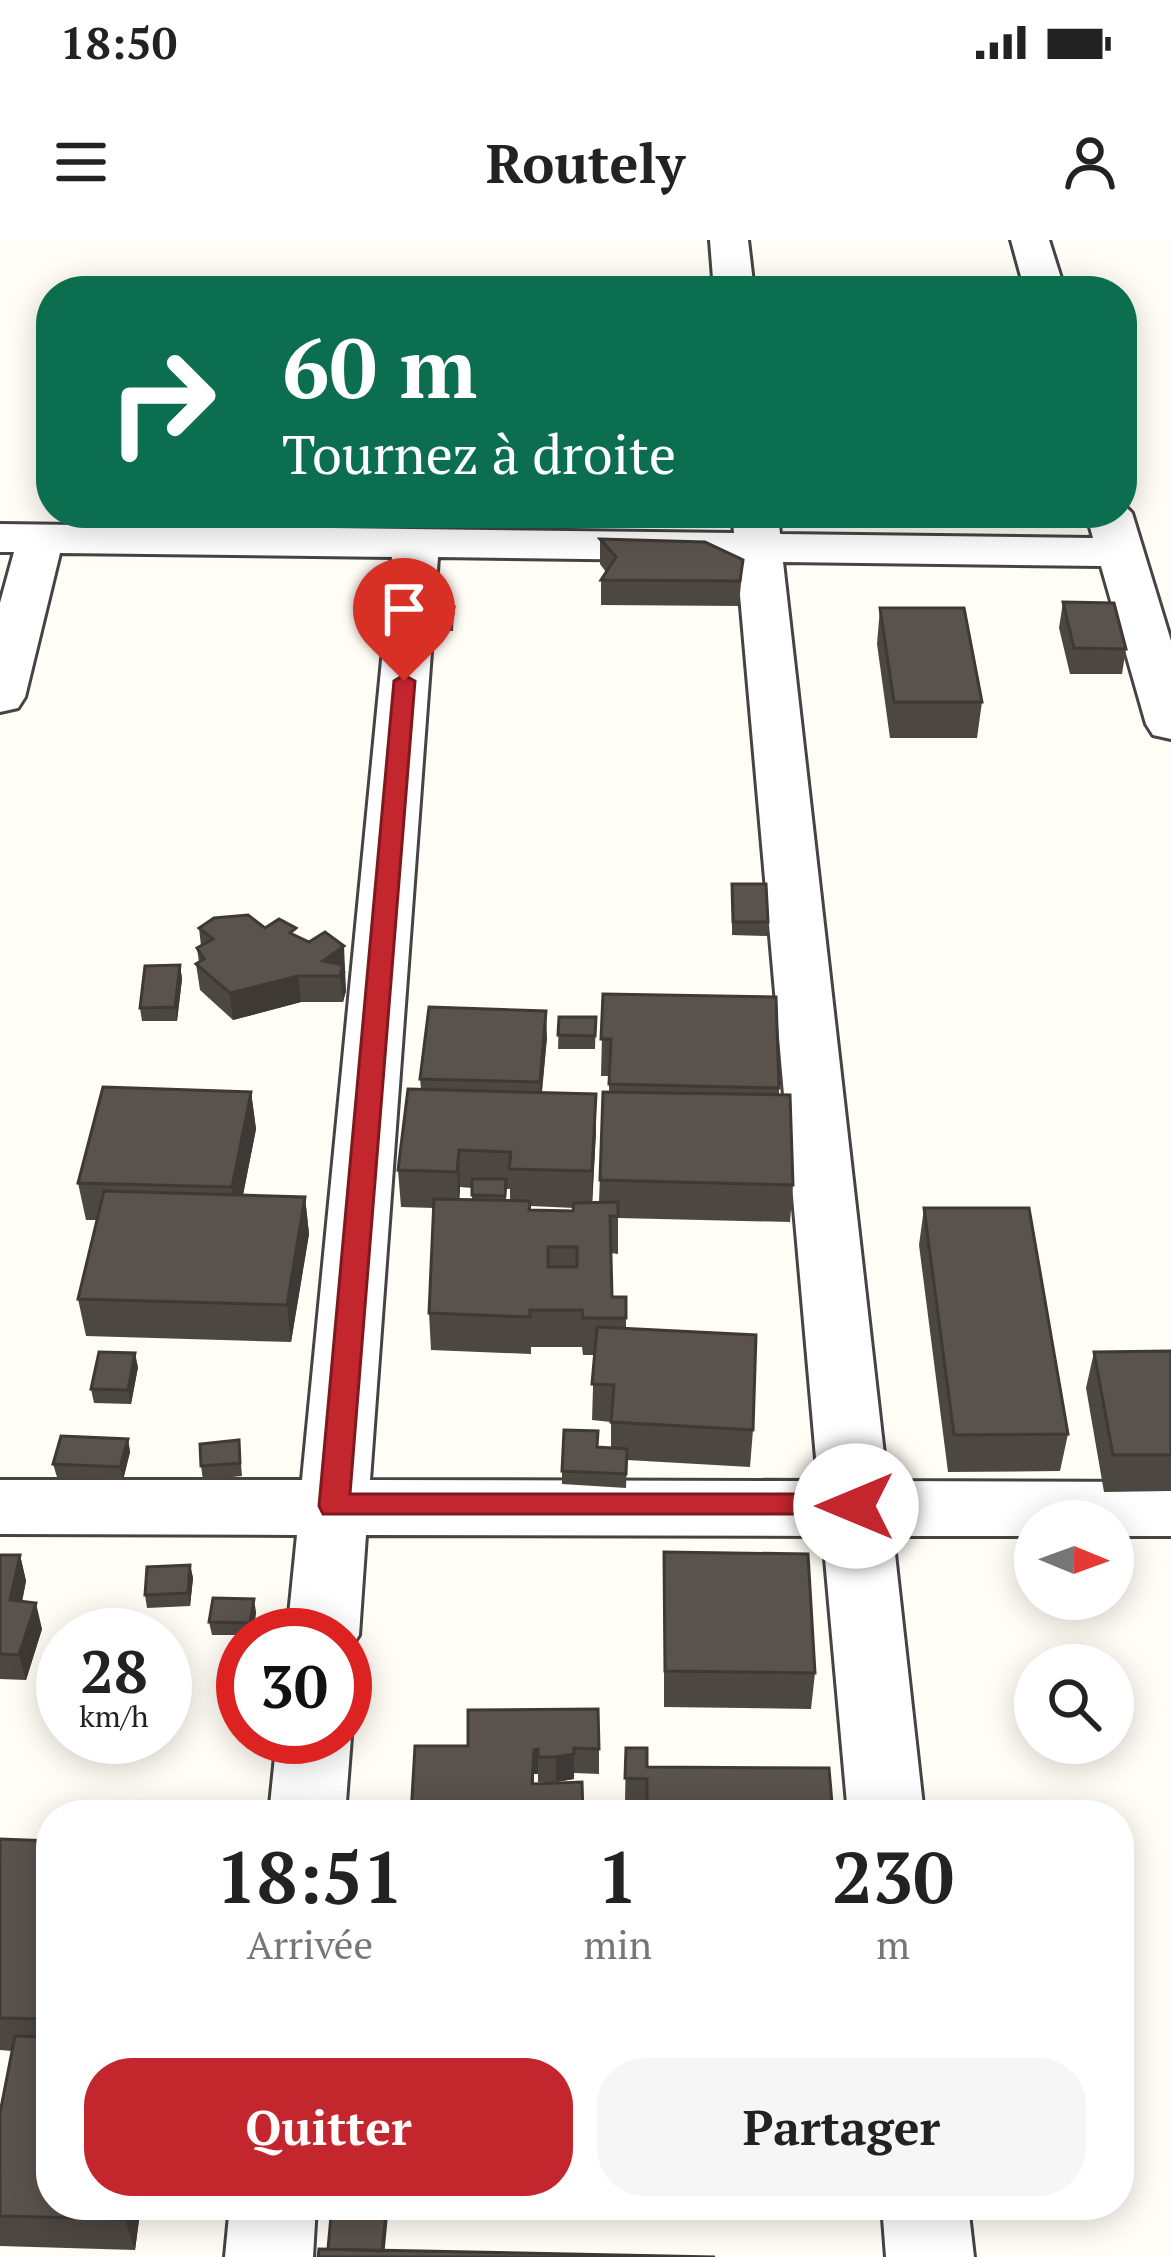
<!DOCTYPE html>
<html lang="fr">
<head>
<meta charset="utf-8">
<style>
	:root { --surface:#fff; --page:#f6f6f6; --text:#222; --muted:#767676; --accent:#c4262e }
	body { margin:0; font-family:"PT Serif",serif; background:var(--page); color:var(--text); height:100vh; display:flex; flex-direction:column; font-size:45px; white-space:nowrap }
	* { box-sizing:border-box; margin:0 }
	p { font-size:39px; color:var(--muted) }
	.icon { flex:none; width:66px; height:66px; fill:none; stroke:currentColor; stroke-width:2; stroke-linecap:round; stroke-linejoin:round }
	.map { position:relative; flex:1; overflow:hidden }
	.details { position:absolute; left:36px; top:1560px; width:1098px; height:420px; display:flex; flex-direction:column; background:var(--surface); border-radius:48px; box-shadow:0 6px 30px #0003 }
	.details>* { flex:none }
	.hud { position:absolute; left:36px; top:36px; width:1101px; height:252px; border-radius:48px; box-shadow:0 6px 30px #0003; background:#0b6e4f; color:#fff; overflow:hidden }
	.needle { width:78px; rotate:91deg }
	.tools { position:absolute; left:1014px; top:1260px; display:grid; gap:24px }
	.tools a { display:grid; place-items:center; width:120px; height:120px; border-radius:50%; background:var(--surface); box-shadow:0 6px 30px #0003; font-size:60px }
	.speed { position:absolute; left:36px; top:1368px; display:flex; gap:24px; font-size:60px; font-weight:700; text-align:center }
	.speed>* { display:grid; place-content:center; width:156px; height:156px; border-radius:50%; background:var(--surface); box-shadow:0 6px 30px #0003; line-height:1 }
	.speed small { font-size:30px; font-weight:400 }
	.speed .limit { border:18px solid #d22; background:#fff; color:#111 }
	.pin { position:absolute; display:grid; place-items:center; width:102px; height:102px; color:#fff; margin:-123px -51px; border-radius:50% 50% 50% 0; rotate:-45deg; box-shadow:0 0 12px #0007 }
	.pin .icon { rotate:45deg }
	.me { position:absolute; width:132px; margin:-66px; rotate:270deg; stroke-linejoin:round; filter:drop-shadow(0 0 9px #0008) }
	.turn { display:flex; align-items:center; gap:42px; height:252px; padding:0 48px; font-size:54px }
	.turn .icon { width:156px; height:156px; stroke-width:2.5 }
	.turn b { display:block; font-size:84px; line-height:102px }
	.eta { display:flex; justify-content:space-evenly; align-items:center; height:204px; text-align:center }
	.eta b { font-size:72px; font-weight:800; line-height:84px }
	.primary-button { display:flex; gap:24px; margin-top:auto; padding:24px 48px }
	.primary-button a { flex:1; height:138px; border-radius:48px; background:var(--accent); color:#fff; font-size:48px; font-weight:800; line-height:138px; text-align:center }
	.primary-button a+a { background:var(--page); color:var(--text) }
	.status { display:flex; justify-content:space-between; align-items:center; height:84px; padding:0 60px; background:var(--surface); direction:ltr }
	.status svg { height:33px; fill:currentColor }
	header { display:flex; justify-content:space-between; align-items:center; height:156px; padding:0 48px; background:var(--surface); font-size:54px; font-weight:800 }
	.map>svg:first-child { display:block }
	.lines { fill:none; stroke-linecap:round; stroke-linejoin:round }
	.minor-casing { stroke:#444; stroke-width:6 }
	.minor { fill:#fff; fill-rule:evenodd }
	.wall { fill:#4d4742; fill-rule:evenodd }
	.shaded-wall { fill:#3f3936 }
	.building { fill:#5a524d; stroke:#3f3936; stroke-width:3; fill-rule:evenodd }
	.route { fill:#c4262e; stroke:#7f191e; stroke-width:3 }
</style>
</head>
<body>
<div class="status"><b>18:50</b><svg viewBox="0 0 49 12"><path d="M0 12V9h3v3zM5 12V6h3v6zM10 12V3h3v9zM15 12V0h3v12zM26 1h20v11H26zM47 4h2v5h-2z"/></svg></div>
<header><svg class="icon" aria-label="menu" viewBox="0 0 24 24"><path d="M4 6h16M4 12h16M4 18h16"/></svg>Routely<svg class="icon" aria-label="person" viewBox="0 0 24 24"><circle cx="12" cy="8" r="4"/><path d="M4 21q1-7 8-7t8 7"/></svg></header>
<div class="map">
<svg width="1171" height="2017" viewBox="0 0 1171 2017">
	<rect width="100%" height="100%" fill="#fffdf5"/>
	<g class="lines">
		<g class="minor-casing">
			<path id="minor" d="M710,0H748L754,51H714Z
				M1011,0H1049L1065,51H1025Z
				M1122,263L1132,273L1171,401V499L1153,495L1146,484L1101,326L783,322L887,1241L1171,1242V1296H1113V1281H1035V1296H893L924,1575H848L823,1296L366,1295L359,1395L345,1417V1395H287L297,1295L0,1294V1240H302L392,317L60,313L25,457L18,468L0,472V363L14,312H0V284L734,293L732,273H778L780,294L1093,298L1086,273H1122ZM438,317L737,321L818,1241L370,1240Z
				M345,1484L351,1497L345,1575H269L277,1497H345Z
				M230,1965H316L313,2017H225Z
				M882,1965H968L974,2017H886Z"/>
		</g>
		<use href="#minor" class="minor"/>
	</g>
	<path class="wall" d="M600,299L743,320L739,366L601,365V340L606,332L600,324Z
		M1063,362L1126,409L1122,434H1070L1059,388Z
		M454,367L453,391H432V378Z
		M880,368L982,462L977,498H890L877,404Z
		M732,644L768,682L767,696L732,695Z
		M199,688H265L297,696L346,732L344,733L346,751L343,762H301L233,780L200,750L196,724L199,722L197,708L201,706Z
		M180,725L182,739L177,781H142L140,768Z
		M603,754L779,848V855L793,945L790,982L618,978V1014L611,1013L612,1057H626V1089L753,1190L750,1227L627,1220L626,1248L562,1244V1231L598,1208H611V1182L592,1180L594,1115H583L582,1107H531V1114L431,1110L429,1073L433,968L401,967L398,930L421,849L420,839L547,797L542,852L596,891L592,962H599L603,852H609V836H601ZM460,947L472,948V960L459,959ZM506,949H510V960H506ZM531,966L574,968L573,971L531,970Z
		M559,777H596L595,809H558Z
		M251,852L256,889L243,955L305,957L309,994L291,1102L86,1096L78,1059L97,980H86L78,943Z
		M924,968L1068,1194L1060,1231L948,1232L919,1005Z
		M1171,1111V1251L1104,1252L1086,1148L1094,1112Z
		M138,1127L131,1164L94,1163L91,1149Z
		M128,1199L130,1212L123,1240L57,1237L53,1224Z
		M239,1200L242,1236L203,1240L201,1226Z
		M664,1312L815,1433L811,1469L664,1467Z
		M0,1315H20L26,1341L22,1362L42,1389L26,1440L0,1439Z
		M190,1325L193,1338L190,1366L147,1368L145,1355Z
		M256,1372L253,1395H212L209,1382Z
		M415,1506L599,1509V1534L574,1533V1539L556,1542H538V1534H534V1543Z
		M626,1508L647,1527L646,1564L625,1563Z
		M0,1599L51,1601V1965H141L135,2010L0,2006V1873L12,1811L0,1810Z"/>
	<path class="shaded-wall" d="M344,706L346,751L343,762L340,736L323,721Z
		M180,725L182,739L177,781L175,767Z
		M298,736L301,762L233,780L230,753Z
		M546,771L547,797L540,869V842Z
		M251,852L256,889L237,985L232,947Z
		M596,854V891L592,968V931Z
		M459,910L460,947L459,969L457,932Z
		M305,957L309,994L291,1102L287,1065Z
		M135,1113L138,1127L131,1164L128,1150Z
		M128,1199L130,1212L123,1240L120,1227Z
		M20,1315L26,1341L17,1386L10,1360Z
		M190,1325L193,1338L190,1366L188,1353Z
		M254,1359L256,1372L253,1395L250,1383Z
		M36,1363L42,1389L26,1440L19,1415Z
		M538,1509V1534H534L533,1568L534,1510Z
		M574,1514V1539L556,1542V1517Z
		M128,1965H141L135,2010L125,1979Z
		M387,1965H389L384,2017L382,2011Z"/>
	<path class="building" d="M600,299L705,302L743,320L740,341L601,340L616,317Z
		M1063,362L1114,363L1126,409L1074,408Z
		M433,366L454,367L452,378H432Z
		M880,368H964L982,462H894Z
		M732,644H766L768,682H733Z
		M248,675L265,688L279,679L296,688L290,693L309,702L325,692L344,706L323,721L343,725L340,736H298L230,753L196,724L204,719L197,708L213,699L199,688L214,678Z
		M180,725L175,767L140,768L145,726Z
		M603,754L776,757L779,848L609,844L611,799H601Z
		M429,767L546,771L540,842L420,839Z
		M559,777H596L595,796L558,795Z
		M103,847L251,852L232,947L78,943Z
		M408,849L596,854L592,931L509,929L511,912L459,910L457,932L398,930Z
		M603,852L790,855L793,945L600,940Z
		M472,939H506L505,956L472,955Z
		M104,951L305,957L287,1065L78,1059Z
		M434,959L530,961L529,970L573,971L574,963L618,962V976H610L612,1057H626V1078H583L582,1070H530V1077L429,1073ZM548,1007H577V1027H548Z
		M924,968H1029L1068,1194L954,1195Z
		M597,1087L756,1095L753,1190L611,1182L614,1145L592,1144Z
		M1171,1111V1215H1113L1094,1112Z
		M99,1112L135,1113L128,1150L91,1149Z
		M564,1190L598,1191L597,1207L627,1209L626,1234L562,1231Z
		M61,1196L128,1199L120,1227L53,1224Z
		M239,1200L240,1223L201,1226L200,1204Z
		M664,1312L808,1314L815,1433L665,1431Z
		M0,1315H20L10,1360L36,1363L19,1415L0,1414Z
		M190,1325L188,1353L145,1355L147,1327Z
		M213,1358L254,1359L250,1383L209,1382Z
		M598,1469L599,1509L574,1508V1514L556,1517H538V1509L534,1510L532,1544L582,1542L583,1575H411L415,1506H468V1470Z
		M626,1508H647V1527L829,1528L833,1575H647V1539L625,1538Z
		M0,1599L51,1601V1779L0,1778Z
		M15,1796L51,1797V1965H128L125,1979L0,1976V1873Z
		M332,1965H387L382,2011L328,2009Z
		M319,2009L715,2017H318Z"/>
	<path class="route" d="M404,435L415,441L350,1254H856L866,1258L871,1266L866,1274H323L319,1266L394,441Z"/>
</svg>
<div class="tools">
<a><svg class="needle" viewBox="-14 -14 28 28"><path d="M0-13l5 13h-10z" fill="#e53935"/><path d="M0 13l5-13h-10z" fill="#767676"/></svg></a>
<a><svg class="icon" aria-label="search" viewBox="0 0 24 24"><circle cx="10" cy="10" r="6"/><path d="M15 15l6 6"/></svg></a>
</div>
<div class="speed"><div>28<small>km/h</small></div><div class="limit">30</div></div>
<div class="pin" style="left:404px;top:441px;background:#d93025"><svg class="icon" aria-label="arrive" viewBox="0 0 24 24"><path d="M6 21V4h12l-3 4 3 4H6"/></svg></div>
<svg class="me" style="left:856px;top:1266px" viewBox="-20 -20 40 40"><circle r="19" fill="#fff"/><path d="M0-13L10 11 0 6-10 11z" fill="#c4262e"/></svg>
<div class="hud">
<div class="turn"><svg class="icon" aria-label="right" viewBox="0 0 24 24"><path d="M7 20v-9h11M14 6l5 5-5 5"/></svg><div><b>60 m</b>Tournez à droite</div></div>
</div>
<section class="details">
<div class="eta">
<div><b>18:51</b><p>Arrivée</p></div>
<div><b>1</b><p>min</p></div>
<div><b>230</b><p>m</p></div>
</div>
<div class="primary-button"><a>Quitter</a><a>Partager</a></div>
</section>
</div>
</body>
</html>
